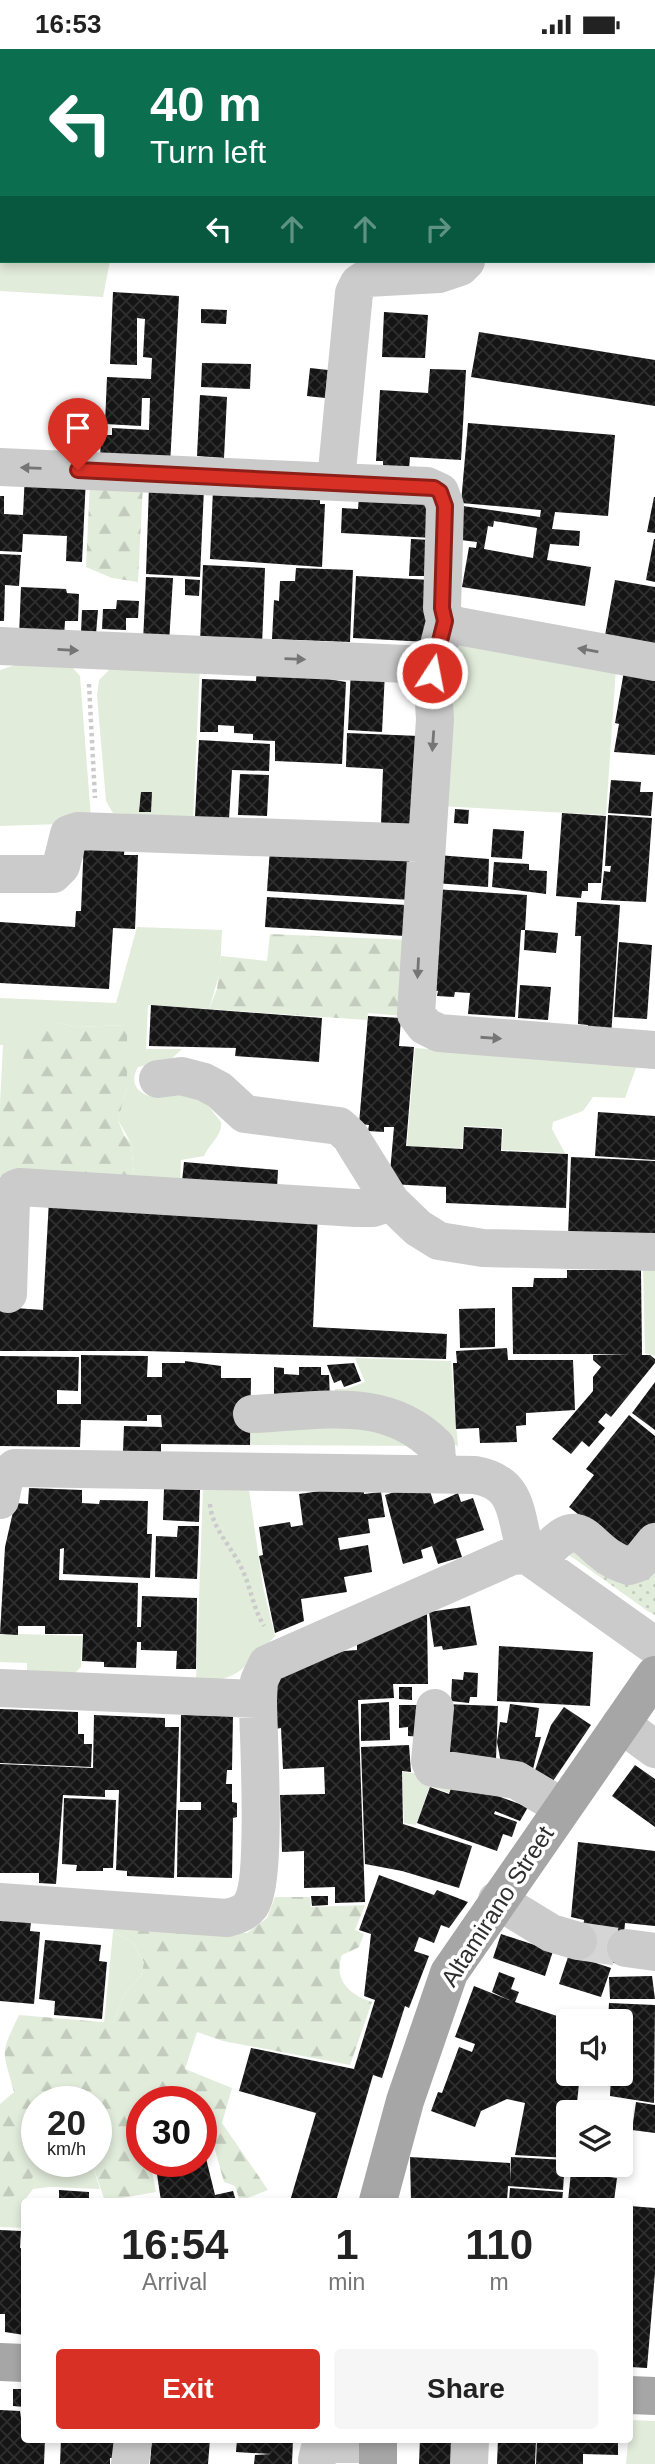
<!DOCTYPE html>
<html lang="en">
<head>
<meta charset="utf-8">
<style>
	:root { --surface:#fff; --page:#f6f6f6; --text:#222; --muted:#767676; --accent:#d93025 }
	body { margin:0; font-family:Helvetica,sans-serif; background:var(--page); color:var(--text); height:100vh; display:flex; flex-direction:column; font-size:26px; white-space:nowrap }
	* { box-sizing:border-box; margin:0 }
	p { font-size:23px; color:var(--muted) }
	.icon { flex:none; width:38px; height:38px; fill:none; stroke:currentColor; stroke-width:2; stroke-linecap:round; stroke-linejoin:round }
	.map { position:relative; flex:1; overflow:hidden }
	.side { position:absolute; left:21px; top:2149px; width:612px; height:245px; display:flex; flex-direction:column; background:var(--surface); border-radius:7px; box-shadow:0 4px 10px #0003 }
	.side>* { flex:none }
	.hud { position:absolute; left:0px; top:0px; width:656px; height:214px; box-shadow:0 4px 10px #0003; background:#0b6e4f; color:#fff; overflow:hidden }
	.controls { position:absolute; left:556px; top:1960px; display:grid; gap:14px }
	.controls a { display:grid; place-items:center; width:77px; height:77px; border-radius:7px; background:var(--surface); box-shadow:0 4px 10px #0003; font-size:35px }
	.speed { position:absolute; left:21px; top:2037px; display:flex; gap:14px; font-size:35px; font-weight:700; text-align:center }
	.speed>* { display:grid; place-content:center; width:91px; height:91px; border-radius:50%; background:var(--surface); box-shadow:0 4px 10px #0003; line-height:1 }
	.speed small { font-size:18px; font-weight:400 }
	.speed .limit { border:10px solid #d22; background:#fff; color:#111 }
	.pin { position:absolute; display:grid; place-items:center; width:60px; height:60px; color:#fff; margin:-72px -30px; border-radius:50% 50% 50% 0; rotate:-45deg; box-shadow:0 0 7px #0007 }
	.pin .icon { rotate:45deg }
	.me { position:absolute; width:77px; margin:-38px; rotate:11deg; stroke-linejoin:round; filter:drop-shadow(0 0 5px #0008) }
	.turn { display:flex; align-items:center; gap:24px; height:147px; padding:0 35px; font-size:32px }
	.turn .icon { width:91px; height:91px; stroke-width:2.5 }
	.turn b { display:block; font-size:49px; line-height:60px }
	.lanes { display:flex; align-items:center; height:66px; padding:0 35px; background:#0003; justify-content:center; gap:35px; direction:ltr }
	.lanes .off { opacity:.35 }
	.eta { display:flex; justify-content:space-evenly; align-items:center; height:119px; text-align:center }
	.eta b { font-size:42px; font-weight:600; line-height:49px }
	.button { display:flex; gap:14px; margin-top:auto; padding:14px 35px }
	.button a { flex:1; height:80px; border-radius:7px; background:var(--accent); color:#fff; font-size:28px; font-weight:600; line-height:80px; text-align:center }
	.button a+a { background:var(--page); color:var(--text) }
	.status { display:flex; justify-content:space-between; align-items:center; height:49px; padding:0 35px; background:var(--surface); direction:ltr }
	.status svg { height:19px; fill:currentColor }
	.map>svg:first-child { display:block }
	.grass { fill:#e2ecdb }
	.forest { fill:url(#forest-firs) }
	.park { fill:url(#park-dots) }
	.building { fill:url(#building-cross-hatch); fill-rule:evenodd }
	.lines { fill:none; stroke-linecap:round; stroke-linejoin:round }
	.minor-tunnel { stroke:#d5d5d5; stroke-width:38; stroke-dasharray:38 19; stroke-linecap:butt }
	.path { stroke:#cbcbcb; stroke-width:4.5; stroke-dasharray:3.5 3.5; stroke-linecap:butt }
	.minor { stroke:#cbcbcb; stroke-width:38 }
	.major { stroke:#a6a6a6; stroke-width:38 }
	.oneway { fill:#757575 }
	.route-casing { stroke:#8d1f18; stroke-width:18 }
	.route { stroke:#d93025; stroke-width:12 }
	.labels { text-anchor:middle; dominant-baseline:central; stroke-width:7; stroke-linejoin:round; paint-order:stroke }
	.street-label { font-size:24px; fill:#2e2e2e; stroke:#fff }
</style>
</head>
<body>
<div class="status"><b>16:53</b><svg viewBox="0 0 49 12"><path d="M0 12V9h3v3zM5 12V6h3v6zM10 12V3h3v9zM15 12V0h3v12zM26 1h20v11H26zM47 4h2v5h-2z"/></svg></div>
<div class="map">
<svg width="655" height="2415" viewBox="0 0 655 2415">
	<defs>
		<pattern id="forest-firs" width="22" height="20" patternUnits="userSpaceOnUse" patternTransform="scale(1.75)"><rect width="22" height="20" fill="#e2ecdb"/><path d="M5 1l3.5 6h-7zM16 11l3.5 6h-7z" fill="#c2cbbc"/></pattern>
		<pattern id="park-dots" width="8" height="8" patternUnits="userSpaceOnUse" patternTransform="scale(1.75)"><rect width="8" height="8" fill="#e2ecdb"/><path d="M2 2h.1M6 6h.1" fill="none" stroke="#c2cbbc" stroke-width="1.8" stroke-linecap="round"/></pattern>
		<pattern id="building-cross-hatch" width="8" height="8" patternUnits="userSpaceOnUse" patternTransform="scale(1.75)"><rect width="8" height="8" fill="#151515"/><path d="M0 0l8 8M0 8l8-8" fill="none" stroke="#2f2f2f"/></pattern>
	</defs>
	<rect width="100%" height="100%" fill="#fff"/>
	<path class="grass" d="M0,0H150L2,2V212H110L103,248L0,242Z
		M446,594L616,619L606,766L439,757Z
		M21,614L73,619L80,627L91,769L63,775L0,777V621Z
		M200,616L193,770L113,764L106,752L97,646L99,631L113,617Z
		M137,878L222,881L220,923L209,960L148,956L146,1000H182L169,1012L138,1018C129,1033 137,1046 154,1048L168,1039L195,1040L221,1073C223,1086 209,1095 204,1107L181,1111L180,1138L135,1136L131,1094L118,1071L127,1039V976L77,978L57,974L9,1049L0,1055L3,996H0V949L116,954Z
		M415,999L637,1016L625,1049L593,1048L583,1062L553,1073L552,1080L565,1104L502,1101L503,1079L464,1077L462,1099L407,1097Z
		M643,1217H655V1307L645,1304Z
		M355,1309L451,1312L458,1397L334,1351L335,1340H346L365,1333Z
		M352,1368L421,1397L250,1396L251,1376Z
		M203,1440L249,1441L263,1538L275,1587C246,1616 240,1633 196,1633Z
		M18,1585L82,1587L81,1618L75,1624L27,1623V1614L0,1613V1586Z
		M402,1723L454,1728L449,1744L430,1737L416,1776L404,1774Z
		M113,1883L132,1893L144,1913L141,1927L125,1944L113,1974H104Z
		M37,2102V2112H91L100,2140L50,2138L33,2140L24,2152V2179L0,2178V2150L12,2149Z
		M630,2371L655,2372V2415H626Z"/>
	<path class="forest" d="M90,432L143,435L138,533L112,529L86,518Z
		M270,885L410,891L404,967L368,964L367,971L209,960L217,940L221,907L267,912Z
		M57,974L77,978L127,976V1039L118,1071L124,1086L131,1094L135,1136L0,1127V1055C29,1033 12,989 57,974Z
		M275,1848H310L311,1858L365,1856L355,1881L364,1885L359,1898L342,1906C333,1930 349,1946 372,1953L350,2016L223,1992L197,1983L185,2020L232,2039L222,2074L268,2141L240,2152L235,2137L224,2133L210,2083L201,2085V2053H142V2112H150L156,2143L105,2152L91,2112H96V2053H37L35,2126L12,2149L0,2150V2055L14,2043C2,1999 0,2006 19,1966L113,1974L125,1944L141,1927L144,1913L132,1893L113,1883L114,1876L247,1884L267,1869Z"/>
	<path class="park" d="M565,1503L655,1509V1566L649,1563Z"/>
	<path class="building" d="M113,243L179,247L170,416L100,412L101,386H112V379L149,381L150,349H142L141,377L105,375L107,328L151,330L152,309L143,308L145,270L137,269V316L110,315Z
		M201,260L227,261L226,275L201,274Z
		M384,263L428,266L425,309L382,308Z
		M479,283L655,311V357L471,328Z
		M202,314L251,315L250,340L201,338Z
		M310,319L328,321L325,349L307,347Z
		M430,320L466,321L461,411L410,408L409,420L383,419V412H376L380,341L428,344Z
		M200,346L227,348L224,409L197,407Z
		M468,374L615,386L608,467L555,463L552,480L580,482L579,497L550,495L547,511L591,518L585,557L462,538L469,498L476,499L477,493L461,491L463,457L540,468L541,461L461,454ZM494,472L537,479L533,509L484,500L488,477L493,478Z
		M25,424L86,428L82,513L66,512L67,487L23,485L22,503L0,502V447H4V465L23,466Z
		M149,437L204,439L200,528L146,525Z
		M213,440L320,445V455H325L322,518L210,510Z
		M359,447L435,451L433,489L341,484L342,459L358,460Z
		M654,448H655V484L647,483Z
		M411,490L431,491L430,527H409Z
		M654,490H655V533L646,531Z
		M0,505L21,506L19,537L5,536L4,572H0Z
		M203,516L265,519L262,597L200,594Z
		M296,519L353,521L350,593L272,590L274,551L279,552L280,532H295Z
		M356,527L431,531L428,593L353,589Z
		M146,528L173,529L169,594L143,593Z
		M185,530L200,531L199,547L185,546Z
		M615,531L655,538V601L604,592Z
		M21,538L66,540L67,544L79,545L78,572H65L64,589L19,587Z
		M117,551L139,552L138,569H126V581L102,580L103,560H116Z
		M82,561H98L96,585L81,584Z
		M257,618L346,633L342,715L275,712V692L253,691V685L234,684V677L218,676V683H200L202,630L256,632Z
		M351,621L385,623L382,683L348,681Z
		M624,622L655,627V706L614,703L619,675L615,674Z
		M347,684L419,687L415,777L381,775L383,720L346,718Z
		M199,691L270,695L269,722L232,721L229,770L195,768Z
		M240,725L269,726L267,767L238,766Z
		M611,731L641,733L640,743H653L651,767L608,764Z
		M141,743H152L151,763H139Z
		M455,760L469,761L468,775L454,774Z
		M562,764L606,767L601,834H588V842H582L581,849L556,847Z
		M608,766L652,769L646,853L601,851L604,822L610,823L611,817H605Z
		M493,780L524,782L522,810L491,808Z
		M84,790L125,792L124,806H138L135,880L113,879L109,940L0,934V873L75,878L76,862H81Z
		M270,799L409,804L411,851L267,842Z
		M437,806L489,810L488,838L435,834Z
		M494,813L529,815V821L547,822L546,845L492,838Z
		M434,840L527,846L525,881H521L515,968L468,965L470,944L455,943L454,948L437,947L438,942L428,941Z
		M267,848L406,856L404,887L265,878Z
		M577,853L620,856L611,988L587,986L588,976L578,975L581,887H575Z
		M525,881L558,884L556,904L524,901Z
		M619,893L652,896L647,970L614,968Z
		M520,936L551,938L548,971L518,969Z
		M151,956L322,969L319,1013L235,1007L236,999L149,997Z
		M368,967L401,969L399,997L414,998L406,1097L463,1100L464,1078L502,1080L501,1102L568,1105L566,1159L446,1154V1138L389,1135L394,1078H384V1083L368,1082L369,1076L359,1075Z
		M598,1063L655,1067V1111L595,1107Z
		M571,1108L655,1112V1191L568,1187Z
		M184,1113L278,1121L277,1140L182,1133Z
		M49,1151L318,1163L313,1278L447,1285L446,1310L143,1302H0V1258L43,1261Z
		M567,1221H641L642,1306H650L655,1310V1314L611,1368L606,1364L598,1373L605,1379L589,1398L582,1392L571,1405L552,1390L593,1342V1328L601,1318L593,1311V1306L631,1305H513L512,1238H533L534,1229H567Z
		M495,1259V1298L460,1299L459,1260Z
		M507,1299L508,1311H573L575,1361L526,1364V1376L516,1377L517,1393L480,1394L479,1379L456,1380L453,1314H457L456,1302Z
		M81,1306L148,1307L147,1328H162V1314H185V1312L221,1317V1329H251L250,1396L161,1395V1403L123,1402L124,1377L162,1378L161,1366H147V1372L81,1371L80,1398L0,1397V1307L79,1308L78,1342L57,1341V1355H81Z
		M354,1314L361,1332L344,1338L341,1331L334,1334L327,1316Z
		M274,1318L284,1319V1325L299,1326V1318H321V1326H329L330,1351H274Z
		M655,1333V1381L632,1364Z
		M629,1366L655,1387V1478L630,1506L569,1458L594,1426L586,1420Z
		M363,1436L364,1445L381,1443L385,1468L368,1470L370,1484L338,1489L340,1501L368,1496L372,1523L344,1528L347,1543L301,1550L304,1572L275,1584L259,1507L263,1506L259,1478L290,1473L291,1478L303,1476L299,1445Z
		M29,1439L82,1441V1454L99,1455L100,1451L148,1452L147,1485H152L150,1529L63,1525L64,1499L60,1500L59,1531L138,1534L137,1578H141L142,1547L197,1549L196,1620H176L177,1602L141,1601V1593H137L136,1619L104,1618V1613L82,1612L83,1585H45V1577H18V1586L0,1585L5,1498L15,1454L28,1455Z
		M407,1439L430,1442L434,1455L458,1444L461,1453L473,1449L484,1481L456,1490L462,1508L438,1515L432,1497L421,1501L423,1509L403,1515L385,1446Z
		M164,1440L200,1441L199,1473L163,1471Z
		M178,1477H199L197,1530L155,1528L156,1487L177,1488Z
		M470,1557L477,1596L443,1601L442,1597L434,1598L429,1563Z
		M427,1565L428,1635H393L394,1649L358,1651L365,1853L335,1854V1838L304,1839V1802L282,1803L280,1746L325,1745L324,1718L283,1720L281,1679L275,1680L277,1623L344,1602L357,1601V1588Z
		M499,1597L593,1603L590,1657L497,1652Z
		M464,1623L478,1624L477,1648H470L469,1654L451,1652L452,1630L463,1631Z
		M399,1638H412V1651L399,1650Z
		M389,1653L390,1691L361,1692V1655Z
		M444,1655L498,1657L496,1710L441,1714Z
		M510,1655L539,1659L535,1688H541L532,1724L502,1719L497,1693L500,1673L507,1674Z
		M399,1656H424V1688L408,1687V1678L399,1679Z
		M564,1658L591,1676L551,1735L534,1724L551,1676Z
		M0,1660L78,1663V1685H84V1695H92L91,1718L0,1714Z
		M94,1666L165,1669V1678H179L174,1829L127,1827V1822L116,1821L119,1741H105V1748L63,1746L56,1835L39,1834V1824H0V1715L93,1719Z
		M181,1666L233,1667L232,1721H227L226,1735H232V1753L237,1754V1768L233,1769L232,1829L177,1828L178,1761H201V1753H180Z
		M409,1696L411,1723L402,1722L403,1775L472,1797L459,1839L402,1822L365,1815L361,1698Z
		M635,1716L655,1730V1778L612,1747Z
		M454,1731L528,1758L520,1772L495,1762L494,1765L517,1773L512,1788L503,1785L497,1802L417,1774L430,1738L449,1745Z
		M64,1749L116,1751L113,1819H103V1822H76L77,1816L62,1815Z
		M578,1793L655,1802V1877L625,1874L621,1916L580,1904L584,1871L571,1868Z
		M379,1826L434,1846L437,1841L468,1853L449,1879L441,1876L434,1894L419,1888L414,1902L429,1907L409,1959L405,1957L382,2029L373,2026L336,2152H290L316,2064L239,2042L251,1999L354,2020L375,1951L364,1947L371,1885L359,1881Z
		M311,1847H328V1856L312,1857Z
		M0,1870L31,1873L30,1882L40,1883L34,1955L0,1952Z
		M501,1885L553,1902L545,1927L493,1909Z
		M45,1891L101,1896L99,1912L107,1913L102,1970L54,1966L55,1952L39,1950Z
		M569,1905L611,1919L601,1948L559,1935Z
		M499,1923L515,1929L511,1940L519,1943L515,1953L569,1971V2025H580L576,2063H569V2109L515,2106L525,2054L507,2050L481,2062L475,2078L431,2062L438,2043L442,2044L459,1998L472,2003L475,1995L455,1988L474,1937L509,1951L492,1943Z
		M652,1927L655,1950H610L609,1928Z
		M609,1954L655,1956L654,2054L610,2047L611,2025H621V1972H608Z
		M636,2053L655,2056V2084L632,2081Z
		M621,2090L628,2092L622,2128L571,2119V2116H621Z
		M202,2093L215,2146L233,2142L236,2152H161L155,2112H201Z
		M410,2108L510,2114V2134L511,2108L565,2111L563,2141L508,2137L507,2152H411Z
		M571,2123L617,2129L614,2152H568Z
		M510,2139L563,2143L562,2152H509Z
		M59,2141L89,2143V2152H59Z
		M630,2157L655,2159V2224L647,2319L630,2318Z
		M0,2181L21,2182L20,2199L24,2200V2286L5,2283V2265H0Z
		M13,2340H24V2358L13,2357Z
		M0,2361L20,2362L24,2390H45L44,2415H0Z
		M61,2390L126,2391V2409H110V2415H60Z
		M152,2390H210L208,2415H150Z
		M237,2390H293L292,2415H254L255,2406L271,2405L236,2403Z
		M420,2390H455L454,2415H419Z
		M498,2390H536L535,2415H497Z
		M537,2390H618V2406L583,2405V2415H536Z"/>
	<g class="lines">
		<path class="minor-tunnel" d="M578,1892L626,1899"/>
		<path class="path" d="M89,635L95,749
			M210,1455C212,1480 232,1498 242,1520C251,1539 253,1559 264,1577"/>
		<path class="minor" d="M503,2L504,0
			M0,418L427,437L440,443L445,457L442,559L445,572L432,624L435,670L416,965L425,977L439,984L655,1001
			M336,432L354,244L359,234L367,229L439,225L460,218L466,212
			M445,572L458,577L655,613
			M0,597L406,615L432,624
			M0,825H53L61,817L69,785L78,782L426,794
			M158,1030L181,1027L204,1033L219,1041L245,1065L339,1077L350,1087L391,1153L418,1179L439,1192L483,1199L655,1203
			M8,1245L11,1151L15,1140L20,1138L356,1159H373L391,1153
			M252,1365C316,1363 385,1345 436,1397L438,1425
			M0,1451L5,1427L15,1419L475,1426C522,1434 514,1470 527,1506
			M538,1513C586,1451 582,1505 629,1517L638,1514L655,1493
			M0,1639L258,1650
			M435,1659L430,1712L433,1719L516,1731L562,1758
			M621,1675L655,1700
			M497,1851L551,1884L578,1892
			M0,1853L227,1869C235,1867 245,1864 250,1857C268,1833 258,1687 258,1650L259,1632L267,1615L512,1507L527,1506L655,1597
			M626,1899L655,1903
			M317,2411L319,2402L330,2395H378
			M130,2415L133,2390
			M469,2415L470,2390"/>
		<path class="major" d="M378,2152L405,2052L449,1924L655,1626
			M0,2313L24,2314
			M630,2346L655,2347
			M378,2415V2390"/>
	</g>
	<defs><path id="oneway-solid" d="M-6-.8H1V-3.2L6.5 0L1 3.2V.8H-6Z" transform="scale(1.75)"/></defs>
	<g class="oneway">
		<use href="#oneway-solid" transform="translate(31 419) rotate(-178)"/>
		<use href="#oneway-solid" transform="translate(68 601) rotate(3)"/>
		<use href="#oneway-solid" transform="translate(588 601) rotate(-170)"/>
		<use href="#oneway-solid" transform="translate(295 610) rotate(2)"/>
		<use href="#oneway-solid" transform="translate(433 692) rotate(94)"/>
		<use href="#oneway-solid" transform="translate(418 919) rotate(93)"/>
		<use href="#oneway-solid" transform="translate(491 989) rotate(4)"/>
	</g>
	<g class="lines">
		<g class="route-casing">
			<path id="route" d="M78,421L434,439L440,443L445,457L442,559L445,572L432,624"/>
		</g>
		<use href="#route" class="route"/>
	</g>
	<g class="labels">
		<g class="street-label">
			<text transform="translate(497 1857) rotate(-57)">Altamirano Street</text>
		</g>
	</g>
</svg>
<div class="controls">
<a><svg class="icon" aria-label="sound" viewBox="0 0 24 24"><path d="M4 9h4l5-4v14l-5-4H4zM17 9q2 3 0 6"/></svg></a>
<a><svg class="icon" aria-label="layers" viewBox="0 0 24 24"><path d="M12 4l9 5-9 5-9-5zM3 14l9 5 9-5"/></svg></a>
</div>
<div class="speed"><div>20<small>km/h</small></div><div class="limit">30</div></div>
<div class="pin" style="left:78px;top:421px;background:#d93025"><svg class="icon" aria-label="arrive" viewBox="0 0 24 24"><path d="M6 21V4h12l-3 4 3 4H6"/></svg></div>
<svg class="me" style="left:432px;top:624px" viewBox="-20 -20 40 40"><circle r="17" fill="#d93025" stroke="#fff" stroke-width="3"/><path d="M0-11L8 9 0 5-8 9z" fill="#fff"/></svg>
<div class="hud">
<div class="turn"><svg class="icon" aria-label="left" viewBox="0 0 24 24"><path d="M17 20v-9H6M10 6l-5 5 5 5"/></svg><div><b>40 m</b>Turn left</div></div>
<div class="lanes"><svg class="icon" aria-label="left" viewBox="0 0 24 24"><path d="M17 20v-9H6M10 6l-5 5 5 5"/></svg><svg class="icon off" aria-label="ahead" viewBox="0 0 24 24"><path d="M12 20V5M6 11l6-6 6 6"/></svg><svg class="icon off" aria-label="ahead" viewBox="0 0 24 24"><path d="M12 20V5M6 11l6-6 6 6"/></svg><svg class="icon off" aria-label="right" viewBox="0 0 24 24"><path d="M7 20v-9h11M14 6l5 5-5 5"/></svg></div>
</div>
<section class="side">
<div class="eta">
<div><b>16:54</b><p>Arrival</p></div>
<div><b>1</b><p>min</p></div>
<div><b>110</b><p>m</p></div>
</div>
<div class="button"><a>Exit</a><a>Share</a></div>
</section>
</div>
</body>
</html>
